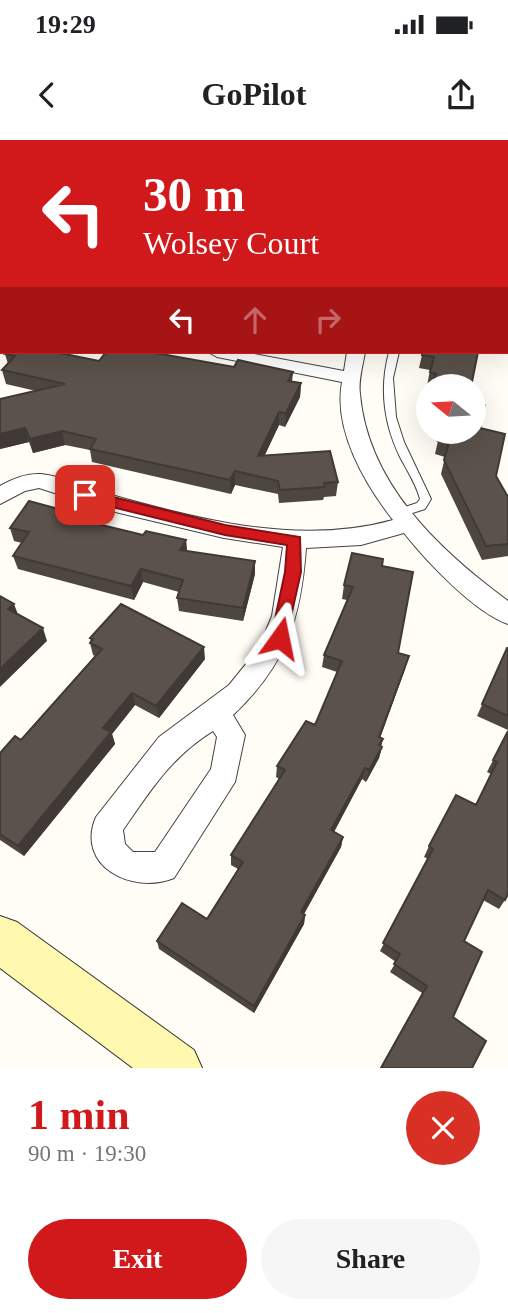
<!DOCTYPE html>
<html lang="en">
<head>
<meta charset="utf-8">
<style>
	:root { --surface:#fff; --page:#f6f6f6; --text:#202124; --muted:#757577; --accent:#d1191c }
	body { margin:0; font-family:"Times New Roman",serif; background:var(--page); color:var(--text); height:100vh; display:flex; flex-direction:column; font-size:26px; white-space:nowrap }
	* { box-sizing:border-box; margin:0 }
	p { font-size:23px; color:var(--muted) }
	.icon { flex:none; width:38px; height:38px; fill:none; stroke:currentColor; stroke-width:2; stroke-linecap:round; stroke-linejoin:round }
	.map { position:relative; height:928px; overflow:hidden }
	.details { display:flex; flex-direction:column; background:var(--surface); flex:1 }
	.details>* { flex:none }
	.top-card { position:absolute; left:0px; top:0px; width:509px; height:214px; box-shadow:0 7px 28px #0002; background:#d1191c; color:#fff; overflow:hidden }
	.needle { width:46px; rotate:288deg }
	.fabs { position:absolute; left:416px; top:234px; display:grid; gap:14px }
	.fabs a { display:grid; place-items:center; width:70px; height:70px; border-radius:50%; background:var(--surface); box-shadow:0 7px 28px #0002; font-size:35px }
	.pin { position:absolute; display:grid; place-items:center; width:60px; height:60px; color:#fff; margin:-30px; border-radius:14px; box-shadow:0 4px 10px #0006 }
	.me { position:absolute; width:77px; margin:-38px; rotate:12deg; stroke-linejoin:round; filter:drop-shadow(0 0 5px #0008) }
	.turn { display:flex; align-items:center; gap:24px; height:147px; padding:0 28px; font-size:32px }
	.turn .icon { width:91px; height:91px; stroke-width:2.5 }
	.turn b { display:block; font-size:49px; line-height:60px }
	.lanes { display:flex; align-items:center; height:66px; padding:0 28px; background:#0003; justify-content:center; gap:35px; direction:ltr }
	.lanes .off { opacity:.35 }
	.round { display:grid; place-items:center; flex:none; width:74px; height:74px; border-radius:37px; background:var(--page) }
	.overview { display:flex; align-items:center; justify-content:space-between; height:119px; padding:0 28px }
	h1 { font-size:42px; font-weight:800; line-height:52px; color:var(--accent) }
	.primary-button { display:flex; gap:14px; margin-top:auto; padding:14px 28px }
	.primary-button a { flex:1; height:80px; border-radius:42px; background:var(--accent); color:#fff; font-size:28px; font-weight:800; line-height:80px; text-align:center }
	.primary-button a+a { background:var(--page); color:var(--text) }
	.status { display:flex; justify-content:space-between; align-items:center; height:49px; padding:0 35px; background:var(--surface); direction:ltr }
	.status svg { height:19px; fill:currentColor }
	header { display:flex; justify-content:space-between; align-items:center; height:91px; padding:0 28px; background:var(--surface); font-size:32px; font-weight:800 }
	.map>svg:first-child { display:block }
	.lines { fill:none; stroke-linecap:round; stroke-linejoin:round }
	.lane-casing { stroke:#444; stroke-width:2 }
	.street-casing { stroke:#444; stroke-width:2 }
	.secondary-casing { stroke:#333; stroke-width:2 }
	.lane { fill:#fff; fill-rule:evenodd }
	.street { fill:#fff; fill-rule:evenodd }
	.secondary { fill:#fff9b0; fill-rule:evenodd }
	.wall { fill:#4e4741 }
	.shaded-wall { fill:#403935 }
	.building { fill:#5b524c; stroke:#403935; stroke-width:2 }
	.route { fill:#d1191c; stroke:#881012; stroke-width:2 }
</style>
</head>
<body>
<div class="status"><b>19:29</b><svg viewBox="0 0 49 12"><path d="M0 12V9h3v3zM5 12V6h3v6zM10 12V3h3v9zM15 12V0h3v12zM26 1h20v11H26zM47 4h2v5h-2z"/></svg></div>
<header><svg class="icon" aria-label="back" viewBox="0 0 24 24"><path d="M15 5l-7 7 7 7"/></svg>GoPilot<svg class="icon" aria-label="share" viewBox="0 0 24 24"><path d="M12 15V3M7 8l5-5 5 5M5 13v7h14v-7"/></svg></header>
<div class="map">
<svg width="508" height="928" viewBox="0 0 508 928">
	<rect width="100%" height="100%" fill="#fffdf5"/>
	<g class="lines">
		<g class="lane-casing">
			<path id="lane" d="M0,0H4L1,2Z
				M78,0H86L76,2Z
				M96,0H103L95,2Z
				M0,106H2V111H0Z
				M389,212H399L393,238L396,277L404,302L431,359L425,369L400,377L394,373L396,370L417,363L420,359C416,344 408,332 401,319C384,285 379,249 389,212Z"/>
		</g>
		<g class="street-casing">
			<path id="street" d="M443,0H455V2H443Z
				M208,212H244L344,231L347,212H365C363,225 358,241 360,254C368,344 439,410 508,461V484C475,473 426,421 404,393L361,405L306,408C301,479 286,525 233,575L245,595L235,642L174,738C132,755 75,726 96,677L159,597L229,545L259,508L272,476L283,407L224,398L107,370L39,348L25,351L0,364V346C12,339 26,333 41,334C63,336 86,348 108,354C199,380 300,406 393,380C365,344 333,290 342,242L217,217ZM213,591L217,597L211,629L155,712H133L125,704L123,690C151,650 170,618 213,591Z"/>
		</g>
		<g class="secondary-casing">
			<path id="secondary" d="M143,0H162L142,2Z
				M170,0H189L169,2Z
				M0,140H2L0,155Z
				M0,174H2L0,189Z
				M0,776L17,782L194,910L202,928H133L0,828Z"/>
		</g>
		<use href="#lane" class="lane"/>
		<use href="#street" class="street"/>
		<use href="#secondary" class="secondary"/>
	</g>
	<path class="wall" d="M478,212L471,247L427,246L430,230L419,228L422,215Z
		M5,214H65L99,221L234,227L293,232L292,242L301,243L300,257L285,287L279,285L264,316L338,342L336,356L324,357L323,360L279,363L278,354L235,345L231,354L92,322L90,310L65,305L33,313L29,302L0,309L36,251L6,244L2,230L8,224Z
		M429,256V287L421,286Z
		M475,263L480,288L496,336L508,357V416L482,420L441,334L445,317L435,314L440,292Z
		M89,382L143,395L186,400L187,411L255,434L243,481L179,471L177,458L179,452L143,442L134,460L18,429L13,416L22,403L14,401L10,388Z
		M382,426L398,513L405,529L380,598L383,599L381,606L382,607L379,618L366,642L362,639L334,692L343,697L341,707L304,774L305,775L304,784L254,873L159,809L157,801L207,779L238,729L231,725V715L279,639L276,637L277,626L315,585L337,532L322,527L324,515L347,460L342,459L344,445Z
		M90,498L205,519L159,578L135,565L112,594L115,604L24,716L0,700V613L21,600L95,516L93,515L90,503L91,502Z
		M507,508H508V590L477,576Z
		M508,591L505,760L499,769L483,760L464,801L453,877L472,928H380L422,853L390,832L396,822L380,811L428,719L424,717L429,706L476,665L491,634L487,632Z"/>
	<path class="shaded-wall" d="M301,243L300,257L285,287L286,273Z
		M279,272V285L258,330V316Z
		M25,288L29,302L0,309V294Z
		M62,291L65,305L33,313L30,299Z
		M235,331V345L231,354L230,340Z
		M186,400L187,414L180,410Z
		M255,421V434L243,481V468Z
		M141,429L143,442L134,460L131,446Z
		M14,464L19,477L8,469Z
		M43,488L47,501L0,547V529Z
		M204,507L205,519L159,578L156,566Z
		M409,516L405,529L376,609L379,597Z
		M132,553L135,565L112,594L115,604L24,716L18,706L103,588Z
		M383,599L380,610L382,607L379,618L366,642L369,630Z
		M365,628L362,639L329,701L331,690Z
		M343,697L341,707L300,781L301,772Z
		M305,775L304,784L254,873V866Z"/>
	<path class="building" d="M196,0H424L423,2H195Z
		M469,0H508V137V2H468Z
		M7,212H55L99,221L106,212H150L234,227L238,220L293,232L288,241L301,243L286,273L279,272L258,316L330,311L338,342L324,343L325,347L280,350L278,341L235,331L230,340L90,309L96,299L62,291L30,299L25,288L0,294V259L65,244L2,230L15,216L5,214Z
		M423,212H478L471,247H432L436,234L430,232L434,217L422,215Z
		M474,250L478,251L475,263L485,265L480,288L505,294L496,336L508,357V404L486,406L444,320L449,303L438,301L440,292H474Z
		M429,256V273L424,272Z
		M29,361L88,377L85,381L143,395L146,391L186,400L180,410L255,421L243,468L177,458L183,440L141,429L131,446L13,416L29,392L10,388Z
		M352,413L383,419L382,426L413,432L398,513L409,516L379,597L383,599L379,605L382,607L369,630L365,628L331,690L343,697L301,772L305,775L254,866L157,801L182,763L207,779L243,722L231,715L285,630L277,626L306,581L315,585L342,521L324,515L353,447L344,445Z
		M0,456L14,464L8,469L43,488L0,529Z
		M121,464L204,507L156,566L132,553L103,588L111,592L18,706L0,694V613L15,596L21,600L102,509L90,503L93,499L90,498Z
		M507,508H508V576L482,564Z
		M508,591V754L505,760L488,750L464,801L482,812L453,877L486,901L472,928H381L427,846L394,824L400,814L383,803L433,709L429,706L456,655L476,665L497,622L493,620Z"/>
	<path class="route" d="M85,350L225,385L300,397L301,432L285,503H274L271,498L285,432L287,405L225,395L80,359V352Z"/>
</svg>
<div class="fabs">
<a><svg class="needle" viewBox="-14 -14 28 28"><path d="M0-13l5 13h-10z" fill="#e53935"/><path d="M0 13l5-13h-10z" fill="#757577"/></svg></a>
</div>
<div class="pin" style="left:85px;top:355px;background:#d93025"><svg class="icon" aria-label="arrive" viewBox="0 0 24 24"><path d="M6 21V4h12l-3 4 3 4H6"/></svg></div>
<svg class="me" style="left:280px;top:498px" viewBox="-20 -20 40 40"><path d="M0-17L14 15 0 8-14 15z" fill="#d1191c" stroke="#fff" stroke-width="4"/></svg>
<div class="top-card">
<div class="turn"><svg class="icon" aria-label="left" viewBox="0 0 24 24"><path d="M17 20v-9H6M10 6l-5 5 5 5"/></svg><div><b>30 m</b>Wolsey Court</div></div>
<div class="lanes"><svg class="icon" aria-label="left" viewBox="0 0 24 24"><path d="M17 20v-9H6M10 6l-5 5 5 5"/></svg><svg class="icon off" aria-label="ahead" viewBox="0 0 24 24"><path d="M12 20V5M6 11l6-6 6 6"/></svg><svg class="icon off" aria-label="right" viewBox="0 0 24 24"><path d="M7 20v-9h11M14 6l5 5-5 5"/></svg></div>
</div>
</div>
<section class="details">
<div class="overview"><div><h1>1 min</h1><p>90 m · 19:30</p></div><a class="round" style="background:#d93025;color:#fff"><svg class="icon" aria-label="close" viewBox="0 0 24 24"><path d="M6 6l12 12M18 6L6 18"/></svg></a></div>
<div class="primary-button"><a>Exit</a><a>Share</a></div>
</section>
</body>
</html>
